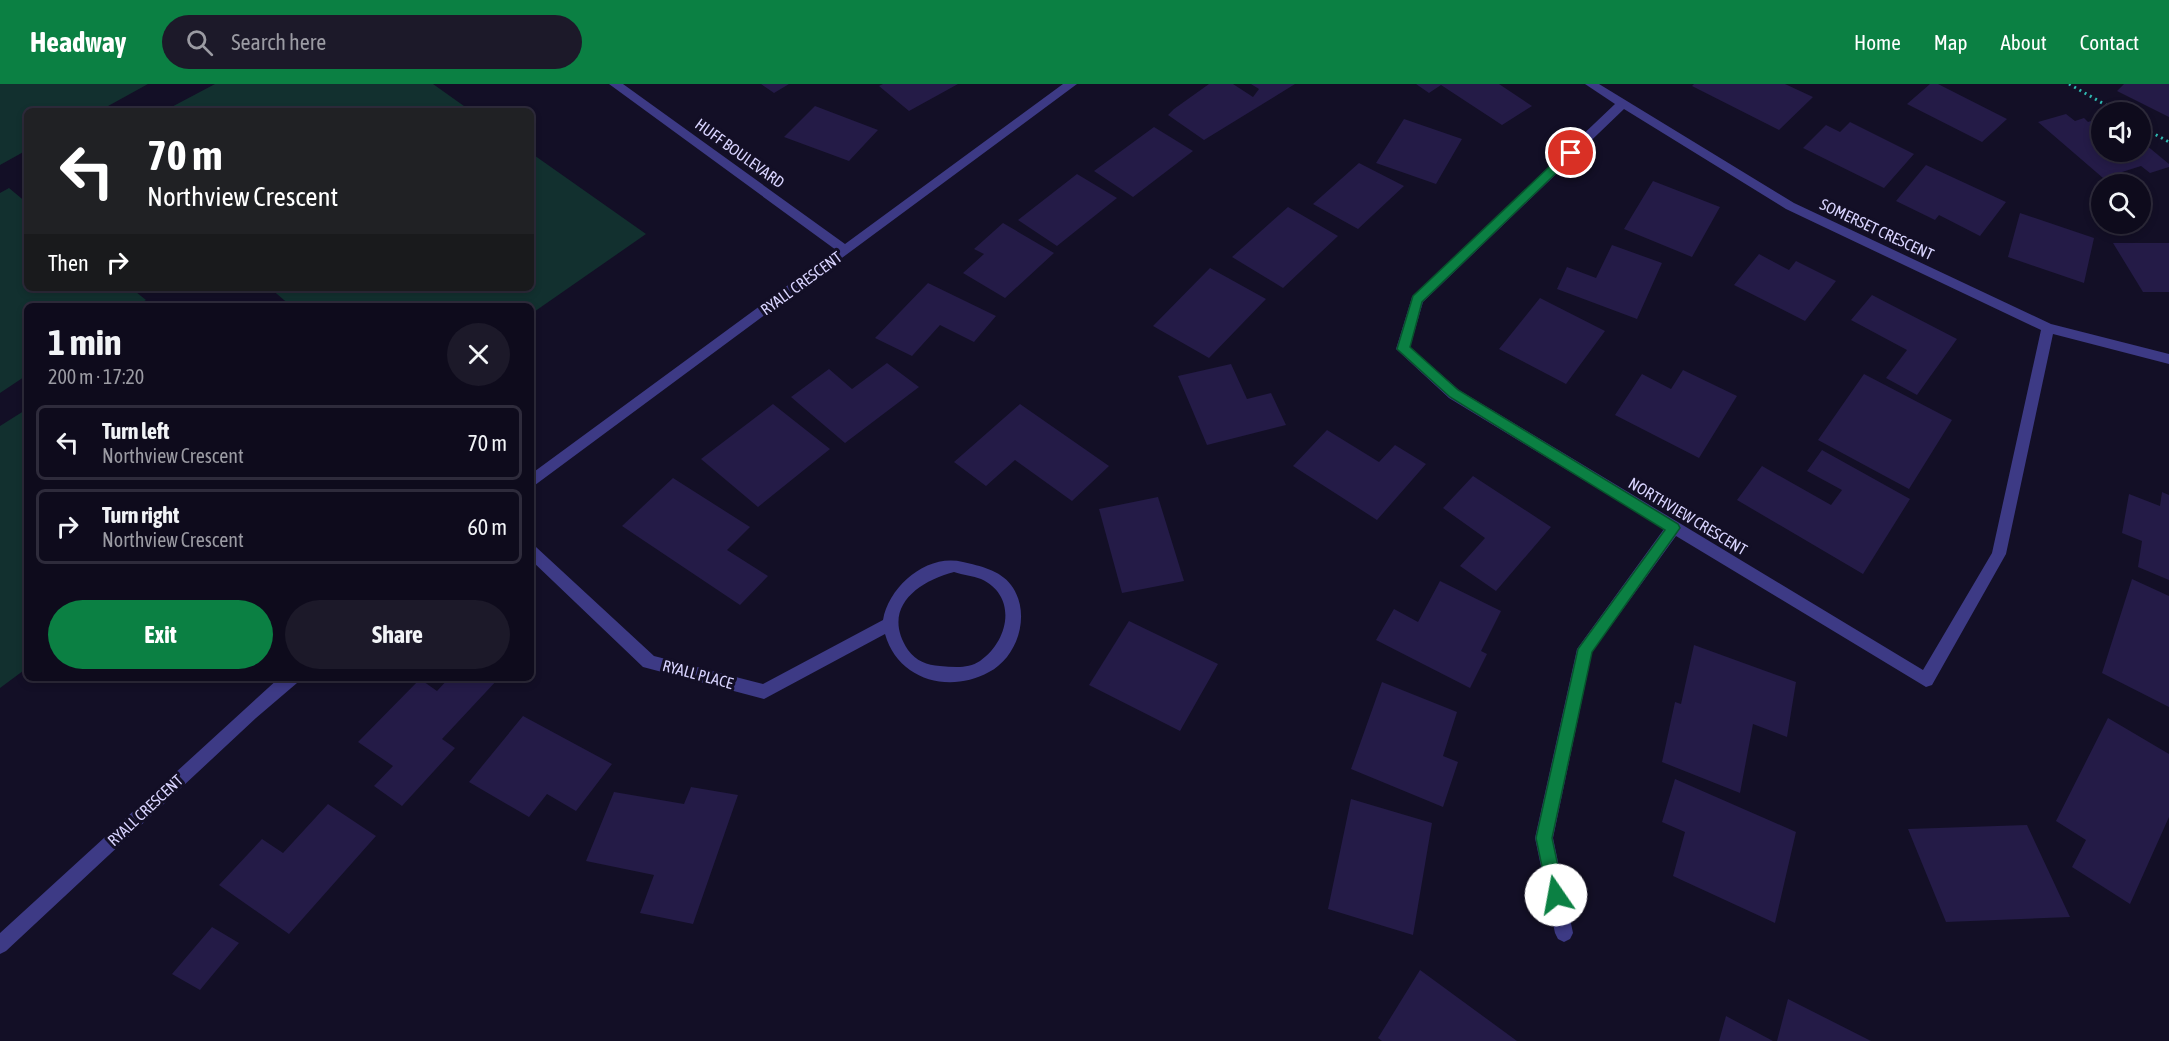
<!DOCTYPE html>
<html lang="en">
<head>
<meta charset="utf-8">
<style>
	:root { --surface:#0e0b1c; --page:#1c1929; --text:#f1f3f6; --muted:#9b9ba3; --line:#2e2b3b; --accent:#0b8043 }
	body { margin:0; font-family:"Asap Condensed",sans-serif; background:var(--page); color:var(--text); height:100vh; display:flex; flex-direction:column; font-size:22px; white-space:nowrap }
	* { box-sizing:border-box; margin:0 }
	p { font-size:20px; color:var(--muted) }
	.icon { flex:none; width:33px; height:33px; fill:none; stroke:currentColor; stroke-width:2; stroke-linecap:round; stroke-linejoin:round }
	.map { position:relative; flex:1; overflow:hidden }
	.drawer { position:absolute; left:24px; top:219px; width:510px; height:378px; display:flex; flex-direction:column; background:var(--surface); border-radius:9px; box-shadow:0 3px 9px #0003,0 0 0 2px var(--line) }
	.drawer>* { flex:none }
	.guide { position:absolute; left:24px; top:24px; width:510px; height:183px; border-radius:9px; box-shadow:0 3px 9px #0003,0 0 0 2px var(--line); background:#202124; color:#fff; overflow:hidden }
	.tools { position:absolute; left:2091px; top:18px; display:grid; gap:12px }
	.tools a { display:grid; place-items:center; width:60px; height:60px; border-radius:50%; background:var(--surface); box-shadow:0 3px 9px #0003,0 0 0 2px var(--line); font-size:30px }
	.pin { position:absolute; display:grid; place-items:center; width:51px; height:51px; color:#fff; margin:-26px; border:3px solid #fff; border-radius:50%; box-shadow:0 2px 6px #0007 }
	.me { position:absolute; width:66px; margin:-33px; rotate:348deg; stroke-linejoin:round; filter:drop-shadow(0 0 4px #0008) }
	.turn { display:flex; align-items:center; gap:21px; height:126px; padding:0 24px; font-size:27px }
	.turn .icon { width:78px; height:78px; stroke-width:2.5 }
	.turn b { display:block; font-size:42px; line-height:51px }
	.then { display:flex; align-items:center; height:57px; padding:0 24px; background:#0003; gap:12px; font-size:22px }
	.round { display:grid; place-items:center; flex:none; width:63px; height:63px; border-radius:32px; background:var(--page) }
	.headline { display:flex; align-items:center; justify-content:space-between; height:102px; padding:0 24px }
	h1 { font-size:36px; font-weight:700; line-height:45px }
	.action { display:flex; gap:12px; margin-top:auto; padding:12px 24px }
	.action a { flex:1; height:69px; border-radius:36px; background:var(--accent); color:#fff; font-size:24px; font-weight:700; line-height:69px; text-align:center }
	.action a+a { background:var(--page); color:var(--text) }
	ul { padding:0; list-style:none }
	li { display:flex; align-items:center; gap:18px; height:75px; margin:0 12px 9px; padding:0 12px; border:3px solid var(--line); border-radius:9px }
	li div { flex:1 }
	li b { display:block; font-size:22px }
	li em { font-style:normal }
	header { display:flex; align-items:center; gap:36px; box-sizing:border-box; height:84px; padding:0 30px; background:var(--accent); color:#fff }
	header strong { font-size:28px }
	nav { display:flex; gap:33px; margin-inline-start:auto; font-size:21px }
	.search { width:420px; height:54px; background:var(--page); display:flex; align-items:center; gap:15px; box-sizing:border-box; padding:0 21px; border-radius:33px; color:var(--muted); font-size:22px }
	.map>svg:first-child { display:block }
	.green { fill:#12302f }
	.building { fill:#241b47 }
	.lines { fill:none; stroke-linecap:round; stroke-linejoin:round }
	.path { stroke:#2fb8b0; stroke-width:3; stroke-dasharray:2 4; stroke-linecap:butt }
	.minor { fill:#3d3a85; fill-rule:evenodd }
	.route { fill:#0b8043; stroke:#07532c; stroke-width:1.5 }
	.labels { text-anchor:middle; dominant-baseline:central; stroke-width:6; stroke-linejoin:round; paint-order:stroke }
	.street-label { font-size:16px; fill:#d9d4ff; stroke:#130f26 }
</style>
</head>
<body>
<header>
<strong>Headway</strong>
<div class="search"><svg class="icon" aria-label="search" viewBox="0 0 24 24"><circle cx="10" cy="10" r="6"/><path d="M15 15l6 6"/></svg>Search here</div>
<nav><a>Home</a><a>Map</a><a>About</a><a>Contact</a></nav>
</header>
<div class="map">
<svg width="2169" height="957" viewBox="0 0 2169 957">
	<rect width="100%" height="100%" fill="#130f26"/>
	<path class="green" d="M0,0H148L99,27H27V66L0,81Z
		M215,0H433L471,27H164Z
		M531,69L646,150L531,230V222H291L270,204H531Z
		M9,104L27,119V204H131L146,216L136,222H27V291L0,309V109Z
		M27,325V584L0,604V342Z"/>
	<path class="building" d="M761,0H789L774,9Z
		M883,0H958L909,27L879,2Z
		M1209,0H1233L1253,13L1259,5L1251,0H1295L1204,56L1168,31L1174,25Z
		M1416,0H1499L1532,22L1502,41L1441,1L1429,9Z
		M1694,0H1785L1813,13L1779,46L1692,2Z
		M1930,0H1938L2007,35L1982,58L1907,20Z
		M2124,0H2169V33L2117,7Z
		M815,22L878,46L849,77L784,53Z
		M2066,30L2075,37L2084,34L2088,38L2102,33V68H2140V56L2169,80V83L2150,89L2141,82L2103,94L2038,38Z
		M1404,35L1462,55L1436,100L1376,79Z
		M1850,38L1914,70L1884,104L1803,64L1826,41L1840,48Z
		M1154,43L1193,67L1133,113L1094,87Z
		M1359,79L1404,102L1358,145L1313,120Z
		M1926,81L2006,118L1980,152L1939,131L1935,136L1896,117Z
		M1077,90L1117,114L1057,162L1018,136Z
		M1653,97L1720,123L1692,173L1624,145Z
		M1288,123L1338,152L1283,204L1232,173Z
		M2020,129L2094,154L2084,199L2008,173Z
		M1003,139L1054,169L1005,214L963,189L984,170L974,165Z
		M2113,159H2169V208H2143Z
		M1612,161L1662,179L1637,235L1557,205L1567,183L1596,194Z
		M1759,170L1789,186L1796,177L1836,197L1805,237L1734,201Z
		M1210,184L1266,215L1209,274L1153,242Z
		M928,199L996,232L974,258L940,241L912,272L875,254Z
		M1872,211L1957,255L1917,311L1886,294L1907,266L1851,236Z
		M1540,214L1605,247L1566,300L1499,265Z
		M887,279L919,303L845,359L791,313L829,285L852,305Z
		M1231,280L1247,315L1271,309L1286,341L1207,361L1178,292Z
		M1683,286L1737,312L1699,374L1615,331L1642,290L1671,305Z
		M1864,290L1952,336L1909,405L1818,356Z
		M773,320L830,365L758,423L701,375Z
		M1020,320L1109,382L1072,417L1015,376L986,402L954,378Z
		M1327,346L1379,378L1395,361L1426,380L1377,436L1293,382Z
		M1822,366L1910,415L1863,490L1737,416L1762,382L1831,421L1842,406L1807,387Z
		M1473,392L1551,443L1496,507L1460,482L1485,454L1443,424Z
		M673,394L750,443L727,466L768,492L740,521L622,442Z
		M2162,408L2169,411V496L2138,483L2142,457L2122,449L2129,410L2160,422Z
		M1158,413L1184,497L1122,509L1099,425Z
		M2132,495L2169,512V623L2102,589Z
		M1440,497L1501,527L1481,567L1487,570L1470,604L1376,556L1394,525L1418,538Z
		M1129,537L1218,580L1180,647L1089,601Z
		M1694,561L1796,598L1787,653L1753,640L1740,709L1662,678L1675,618L1681,620Z
		M449,594H499L442,655L455,664L402,722L374,702L393,682L358,658L420,595L437,607Z
		M1382,598L1457,628L1443,672L1458,678L1443,723L1351,685Z
		M523,632L612,680L576,727L547,710L529,733L469,698Z
		M2108,634L2169,670V733L2130,820L2072,783L2086,756L2056,737Z
		M1675,695L1796,748L1775,839L1673,792L1685,748L1662,738Z
		M691,703L738,711L693,840L640,829L654,791L586,777L614,708L684,720Z
		M1351,715L1432,739L1413,851L1328,825Z
		M328,720L376,752L289,850L219,801L262,755L283,769Z
		M2027,741L2070,833L1946,838L1908,745Z
		M212,843L239,859L200,906L172,890Z
		M1420,886L1517,957H1382L1378,954Z
		M1788,915L1871,957H1777Z
		M1726,932L1773,957H1719Z"/>
	<g class="lines">
		<path class="path" d="M2069,0L2118,28
			M2140,42L2169,58"/>
		<path class="minor" d="M609,0H623L845,160L1063,0H1077L531,404V390L836,166Z
			M1585,0H1599L1794,119L2051,240L2169,270V280L2053,250L2006,470L1932,601L1926,603L1676,452L1592,568L1553,754L1573,849L1570,855L1564,858L1558,855L1555,849L1535,754L1577,565L1664,445L1449,314L1396,265L1412,213L1615,20ZM1624,25L1786,125L2041,246L1992,469L1923,586L1459,306L1410,263L1423,218Z
			M531,461L536,463L654,572L763,600L883,536C889,502 927,469 963,478C980,482 1000,486 1011,501C1032,529 1018,573 989,588C949,610 898,596 885,550L764,615L643,583L531,476ZM954,488C963,491 973,492 981,495C1018,512 1009,557 980,577C968,585 954,583 940,582C927,581 916,577 908,566C881,525 916,498 954,488Z
			M279,594H299L297,599L256,634L6,867L0,870V849Z"/>
	</g>
	<path class="route" d="M1571,65L1575,66V71L1422,218L1410,263L1458,306L1678,440L1680,444L1592,568L1552,754L1564,811L1562,817L1556,819L1550,817L1548,811L1536,754L1578,565L1665,446L1450,313L1397,265L1413,212L1567,66Z"/>
	<g class="labels">
		<g class="street-label">
			<text transform="translate(740 69) rotate(36)">HUFF BOULEVARD</text>
			<text transform="translate(1877 145) rotate(25)">SOMERSET CRESCENT</text>
			<text transform="translate(801 199) rotate(-36)">RYALL CRESCENT</text>
			<text transform="translate(1688 432) rotate(31)">NORTHVIEW CRESCENT</text>
			<text transform="translate(698 590) rotate(15)">RYALL PLACE</text>
			<text transform="translate(145 726) rotate(-43)">RYALL CRESCENT</text>
		</g>
	</g>
</svg>
<div class="tools">
<a><svg class="icon" aria-label="sound" viewBox="0 0 24 24"><path d="M4 9h4l5-4v14l-5-4H4zM17 9q2 3 0 6"/></svg></a>
<a><svg class="icon" aria-label="search" viewBox="0 0 24 24"><circle cx="10" cy="10" r="6"/><path d="M15 15l6 6"/></svg></a>
</div>
<div class="pin" style="left:1571px;top:69px;background:#d93025"><svg class="icon" aria-label="arrive" viewBox="0 0 24 24"><path d="M6 21V4h12l-3 4 3 4H6"/></svg></div>
<svg class="me" style="left:1556px;top:811px" viewBox="-20 -20 40 40"><circle r="19" fill="#fff"/><path d="M0-13L10 11 0 6-10 11z" fill="#0b8043"/></svg>
<div class="guide">
<div class="turn"><svg class="icon" aria-label="left" viewBox="0 0 24 24"><path d="M17 20v-9H6M10 6l-5 5 5 5"/></svg><div><b>70 m</b>Northview Crescent</div></div>
<div class="then">Then<svg class="icon" aria-label="right" viewBox="0 0 24 24"><path d="M7 20v-9h11M14 6l5 5-5 5"/></svg></div>
</div>
<section class="drawer">
<div class="headline"><div><h1>1 min</h1><p>200 m · 17:20</p></div><a class="round"><svg class="icon" aria-label="close" viewBox="0 0 24 24"><path d="M6 6l12 12M18 6L6 18"/></svg></a></div>
<ul>
<li><svg class="icon" aria-label="left" viewBox="0 0 24 24"><path d="M17 20v-9H6M10 6l-5 5 5 5"/></svg><div><b>Turn left</b><p>Northview Crescent</p></div><em>70 m</em></li>
<li><svg class="icon" aria-label="right" viewBox="0 0 24 24"><path d="M7 20v-9h11M14 6l5 5-5 5"/></svg><div><b>Turn right</b><p>Northview Crescent</p></div><em>60 m</em></li>
</ul>
<div class="action"><a>Exit</a><a>Share</a></div>
</section>
</div>
</body>
</html>
